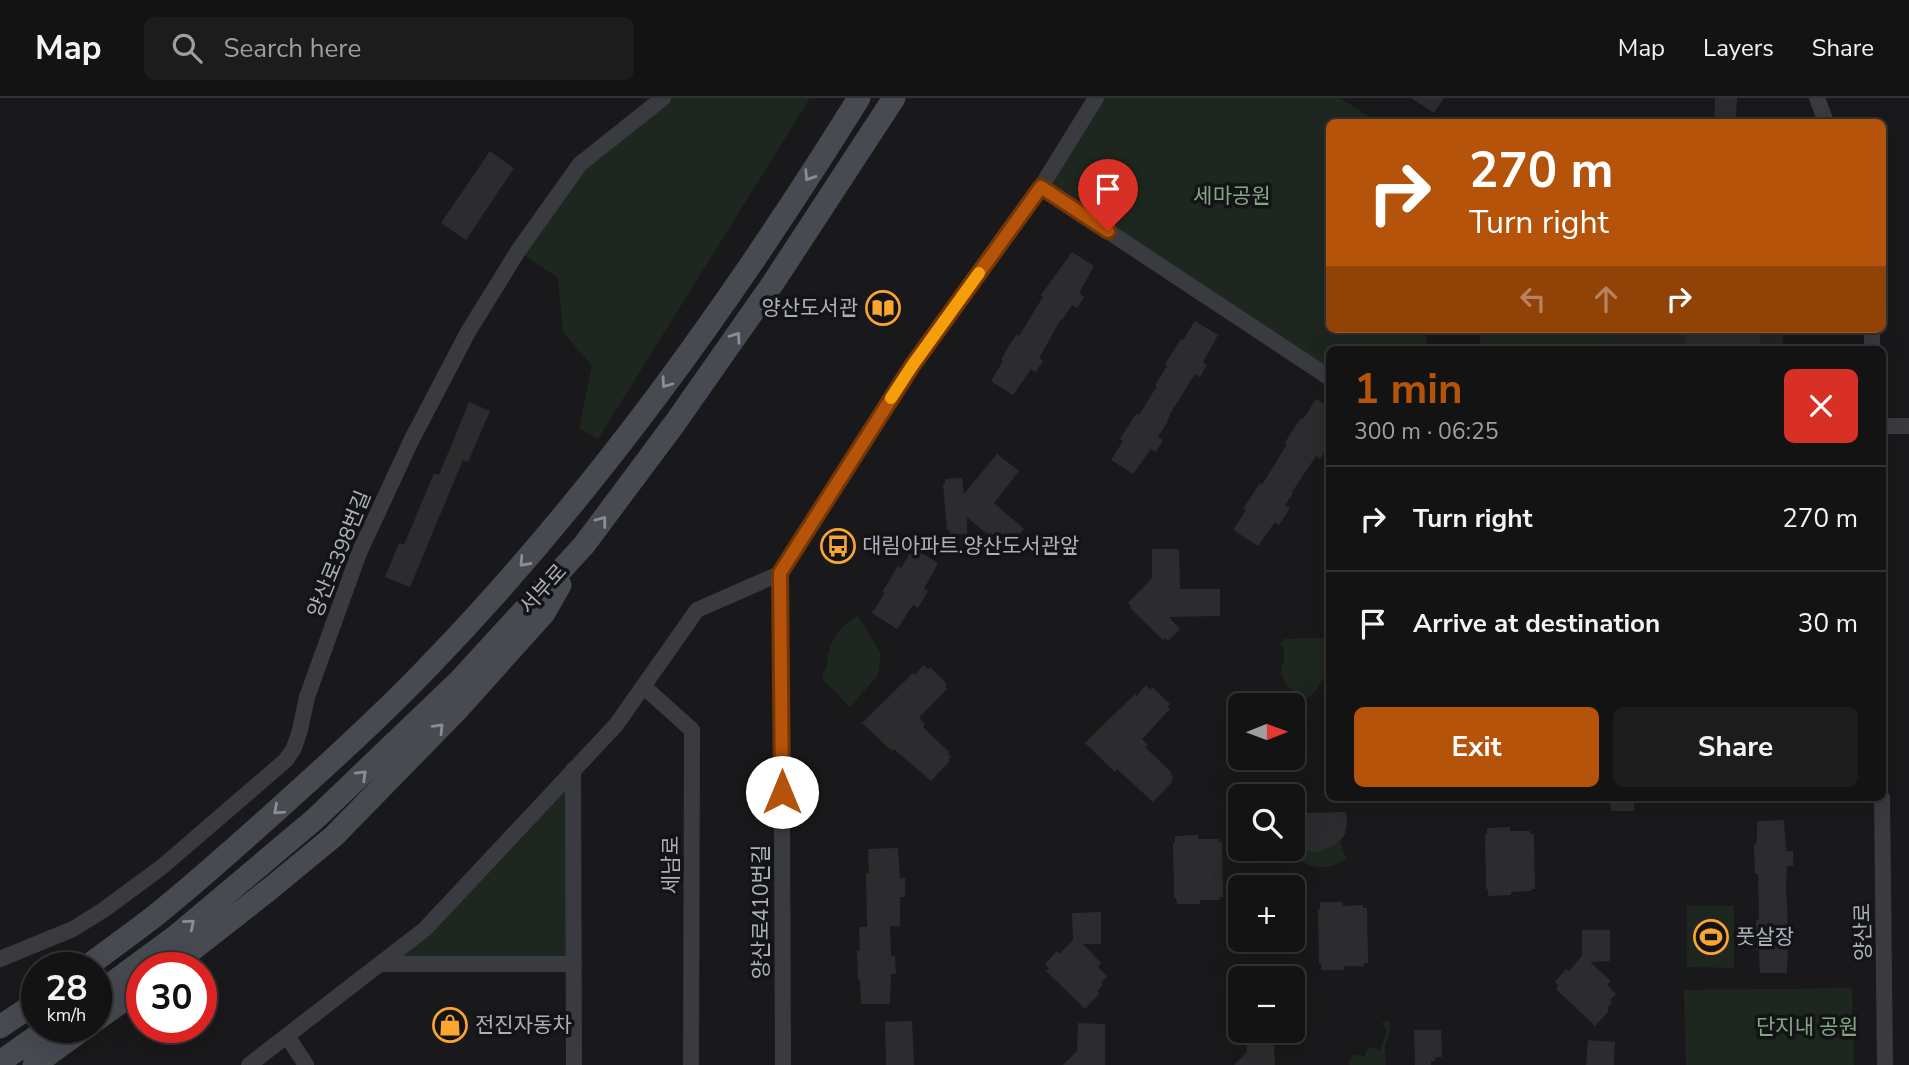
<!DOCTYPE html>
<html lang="en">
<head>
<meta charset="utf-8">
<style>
	:root { --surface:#131314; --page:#1c1c1d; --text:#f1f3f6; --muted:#9d9ea0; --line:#323234; --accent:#b45309 }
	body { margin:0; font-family:"Nunito Sans","Noto Sans KR",sans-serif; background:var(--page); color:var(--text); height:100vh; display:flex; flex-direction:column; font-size:26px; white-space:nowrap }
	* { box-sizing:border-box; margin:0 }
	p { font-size:23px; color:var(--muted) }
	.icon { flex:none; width:38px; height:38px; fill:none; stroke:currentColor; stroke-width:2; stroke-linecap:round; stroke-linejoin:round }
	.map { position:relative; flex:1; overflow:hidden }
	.drawer { position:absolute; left:1326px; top:248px; width:560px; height:455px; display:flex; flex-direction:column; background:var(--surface); border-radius:10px; box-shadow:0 7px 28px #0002,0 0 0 2px var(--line) }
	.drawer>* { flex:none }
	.guide { position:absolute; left:1326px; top:21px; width:560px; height:214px; border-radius:10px; box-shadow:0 7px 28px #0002,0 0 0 2px var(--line); background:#b45309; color:#fff; overflow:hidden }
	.needle { width:46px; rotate:89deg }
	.controls { position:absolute; left:1228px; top:595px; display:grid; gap:14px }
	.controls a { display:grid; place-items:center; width:77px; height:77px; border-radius:10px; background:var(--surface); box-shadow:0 7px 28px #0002,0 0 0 2px var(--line); font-size:35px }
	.speed { position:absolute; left:21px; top:854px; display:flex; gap:14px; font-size:35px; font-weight:700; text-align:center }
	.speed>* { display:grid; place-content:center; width:91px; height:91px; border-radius:50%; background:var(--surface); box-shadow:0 7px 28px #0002,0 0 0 2px var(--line); line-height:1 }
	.speed small { font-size:18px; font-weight:400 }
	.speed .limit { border:10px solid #d22; background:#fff; color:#111 }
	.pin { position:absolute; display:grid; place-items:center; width:60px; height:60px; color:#fff; margin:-72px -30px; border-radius:50% 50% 50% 0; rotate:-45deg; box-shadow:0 0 7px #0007 }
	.pin .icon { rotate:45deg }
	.me { position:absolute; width:77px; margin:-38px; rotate:0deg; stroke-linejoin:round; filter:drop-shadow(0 0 5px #0008) }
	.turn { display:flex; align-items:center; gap:24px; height:147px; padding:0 28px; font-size:32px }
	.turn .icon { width:91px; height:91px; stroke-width:2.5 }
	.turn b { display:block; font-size:49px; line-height:60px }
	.lanes { display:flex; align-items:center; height:66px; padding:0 28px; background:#0003; justify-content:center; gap:35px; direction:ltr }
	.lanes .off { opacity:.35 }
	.round { display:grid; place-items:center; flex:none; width:74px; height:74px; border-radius:10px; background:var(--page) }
	.summary { display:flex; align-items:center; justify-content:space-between; height:119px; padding:0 28px }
	h1 { font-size:42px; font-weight:700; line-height:52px; color:var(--accent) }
	.cta { display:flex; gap:14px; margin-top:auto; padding:14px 28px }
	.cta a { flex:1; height:80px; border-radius:10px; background:var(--accent); color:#fff; font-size:28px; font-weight:700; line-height:80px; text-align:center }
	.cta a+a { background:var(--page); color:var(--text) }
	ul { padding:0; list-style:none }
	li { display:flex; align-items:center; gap:21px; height:105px; padding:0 28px; border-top:2px solid var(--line) }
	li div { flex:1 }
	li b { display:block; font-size:26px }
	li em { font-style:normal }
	header { display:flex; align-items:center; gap:42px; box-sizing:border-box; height:98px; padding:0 35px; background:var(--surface); border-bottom:2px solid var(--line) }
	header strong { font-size:33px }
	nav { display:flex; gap:38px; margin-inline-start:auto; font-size:24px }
	.search { width:490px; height:63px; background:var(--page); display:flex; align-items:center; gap:18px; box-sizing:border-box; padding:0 24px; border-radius:10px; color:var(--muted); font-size:26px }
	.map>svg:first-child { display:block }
	.built { fill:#252528 }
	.green { fill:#1e271f }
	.building { fill:#2c2c2f }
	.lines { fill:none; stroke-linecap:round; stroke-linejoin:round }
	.street { stroke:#3a3b41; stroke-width:16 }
	.secondary { stroke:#474a51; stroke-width:23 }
	.oneway { stroke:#888d97 }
	.route-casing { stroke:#753606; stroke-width:18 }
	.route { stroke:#b45309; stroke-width:12 }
	.slow { stroke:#f59e0b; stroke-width:12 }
	.labels { text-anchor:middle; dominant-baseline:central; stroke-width:7; stroke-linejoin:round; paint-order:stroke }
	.park-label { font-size:21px; fill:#82a781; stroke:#141416 }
	.poi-label { font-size:21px; fill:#abb1bc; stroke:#141416; text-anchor:start }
	.street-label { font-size:21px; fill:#abb1bc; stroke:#141416 }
</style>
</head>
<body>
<header>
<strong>Map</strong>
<div class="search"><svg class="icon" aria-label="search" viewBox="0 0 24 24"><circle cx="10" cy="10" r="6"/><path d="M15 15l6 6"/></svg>Search here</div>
<nav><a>Map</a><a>Layers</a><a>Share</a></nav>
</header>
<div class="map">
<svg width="1909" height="967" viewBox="0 0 1909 967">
	<rect width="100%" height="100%" fill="#19191b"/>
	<path class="built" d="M1480,231H1783V252H1480Z"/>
	<path class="green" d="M663,0H810L598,341L579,330L592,268L563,234L558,180L518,153L580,66Z
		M1096,0H1340L1378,24H1330V231H1427L1426,252H1330V283L1041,89Z
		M1486,231H1613V251H1486Z
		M858,518L881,556L878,577L850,609C841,602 835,590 825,585C821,577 823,577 826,570C828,565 827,558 829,553C833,536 844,526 858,518Z
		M1327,540L1330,542V548L1328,552L1330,558V576C1319,580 1320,590 1312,597C1301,607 1286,587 1282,578C1279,569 1286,563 1284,555C1284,551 1281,548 1280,545L1284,541Z
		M573,672L574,866H380Z
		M1340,743L1346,761C1326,776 1302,769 1287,751C1307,755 1323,755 1340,743Z
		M1687,808H1734V870L1687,869Z
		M1852,890L1854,967H1686L1684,892Z
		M1389,923C1393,935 1387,937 1385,948C1383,956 1388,958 1385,967H1349C1349,957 1357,955 1365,959L1367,952L1371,949L1376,950L1380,954C1382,940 1391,938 1382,924Z"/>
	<path class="building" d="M1411,0H1444L1434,15Z
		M1715,0H1737L1736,24H1714Z
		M490,53L514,70L466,142L441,125Z
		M1072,154L1094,168L1079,195L1084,199L1077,210L1072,207L1062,222L1061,221L1039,260L1043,263L1036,274L1031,271L1013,297L991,283L1003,263L1001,262L1010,246L1017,236L1019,238L1043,199L1041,197Z
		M1195,223L1218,237L1203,264L1207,267L1200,279L1195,276L1173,311L1167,323H1168L1158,339L1163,342L1156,354L1151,351L1133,376L1111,362L1123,343L1120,341L1136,316L1139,317L1157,288L1155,287L1167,268L1165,266L1181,241L1183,242Z
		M1686,231H1760V248H1754V252H1686Z
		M1316,301L1330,309V345L1320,361L1316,358L1292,394L1293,395L1285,407L1290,410L1279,427L1275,424L1258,448L1233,432L1246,412L1243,411L1260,385L1262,387L1287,346L1285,345L1289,338L1301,320L1303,321Z
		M469,304L490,313L468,364L463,362L410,489L385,479L399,445L404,447L434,375L439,377Z
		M997,356L1019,373L994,405L1024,431L1006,452L967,419V436H950V432H947L943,386H945V381L962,380L964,396Z
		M913,450L938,465L924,491L928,493L918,510L913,507L897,531L872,515L885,495L882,494L889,483L898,468L901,470Z
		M1152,451H1179L1180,491H1220V518L1169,519L1180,531L1168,543L1165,540L1163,542L1130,510L1131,508L1128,505L1152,480Z
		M923,567L928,571L930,569L947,586L945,588L947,591L919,620L925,626L923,629L949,654L948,656L951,659L948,662L950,663L931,683L894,651L892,653L862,625L913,575L915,577Z
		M1146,587L1150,592L1152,589L1170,606L1167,609L1170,611L1142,641L1148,647L1145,649L1172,675L1170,676L1174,679L1171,682L1172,684L1153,704L1117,671L1115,674L1085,645L1135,596L1137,598Z
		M1610,700H1634V713H1611Z
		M1346,714L1347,726L1345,736L1340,743L1331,749L1316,754L1293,752V715Z
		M1784,722L1786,753H1793V768H1787L1786,786L1788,829H1794V843L1788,844L1787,875H1760L1759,852H1756V822H1759L1758,776H1755L1754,746L1757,745V723Z
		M1510,729V733H1530V736H1534L1535,791H1531V793L1511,794V797L1488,798V791H1486L1485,736H1487V730Z
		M1198,737V741H1219V744H1222L1223,799H1220V802H1200V806H1177L1176,800H1174L1173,745H1175V738Z
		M898,750L900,780H905V799H900V828H890L891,858H895L896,876H891L890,906H861L860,882H858L857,853H860L859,829H867L866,775H869L868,751Z
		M1320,804H1343V808L1363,807V810H1367L1368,865H1364V868H1344V872H1321V866H1319L1318,811H1320Z
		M1101,814V846H1083L1101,865L1098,869L1107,878L1101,885L1103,887L1097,893L1100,895L1085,911L1046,873L1049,870L1045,866L1057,853L1059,856L1073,842L1072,815Z
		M1582,832H1610V863L1590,864L1611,883L1607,887L1616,896L1610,902L1612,905L1607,910L1609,913L1595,928L1556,891L1558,888L1555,884L1566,871L1569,873L1582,858Z
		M912,923L914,967H886L885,924Z
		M1078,925L1105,926V967H1063L1077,953Z
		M1414,932H1441L1442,959H1435V963H1431V967H1415Z
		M1246,933H1273L1275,967H1234L1247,954Z
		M1588,942L1615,944L1614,967H1586Z"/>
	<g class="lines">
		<path class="street" d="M1817,0L1826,24
			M1041,89L1330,280
			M1872,231V252
			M1883,328H1909
			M643,588L692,632L691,967
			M573,672L574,967
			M1882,700L1885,967
			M0,861L73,831L105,811L163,768L286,662L294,650L300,632L307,599L359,455L412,341L468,234L518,153L580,66L663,0
			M380,866H574
			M287,938L306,967
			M249,967L425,831L616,627L697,512L781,475
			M783,967L781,475L912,268L1041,89L1096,0"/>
		<path class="secondary" d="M85,870C109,852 133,835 156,817C208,775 257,730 307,685C349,647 391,608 430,567C595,396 734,201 859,0
			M169,870L271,790L334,738L457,612L544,515L560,487
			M96,897L176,838L315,721L460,582L584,447L675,325L773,185L894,0
			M96,922L142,889
			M0,929L37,904
			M0,964L50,929
			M34,967L86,929"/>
	</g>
	<defs><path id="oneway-chevron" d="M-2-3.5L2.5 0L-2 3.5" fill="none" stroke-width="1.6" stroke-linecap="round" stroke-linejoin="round" transform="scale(1.75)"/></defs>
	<g class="oneway">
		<use href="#oneway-chevron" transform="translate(809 78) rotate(123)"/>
		<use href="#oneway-chevron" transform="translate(736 239) rotate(-55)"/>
		<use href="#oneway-chevron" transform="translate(666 285) rotate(126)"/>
		<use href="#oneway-chevron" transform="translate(602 423) rotate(-53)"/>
		<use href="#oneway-chevron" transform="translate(524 464) rotate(132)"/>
		<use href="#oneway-chevron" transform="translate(439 630) rotate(-46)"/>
		<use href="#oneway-chevron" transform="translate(362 677) rotate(-44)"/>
		<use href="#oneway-chevron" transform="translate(278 712) rotate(138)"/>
		<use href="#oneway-chevron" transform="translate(190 826) rotate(-40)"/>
	</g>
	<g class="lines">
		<g class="route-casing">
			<path id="route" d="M782,694L780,475L912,268L1041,89L1108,133"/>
		</g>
		<use href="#route" class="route"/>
		<path class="slow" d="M891,300L912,268L979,175"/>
	</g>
	<defs>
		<g id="library-ring" transform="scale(1.75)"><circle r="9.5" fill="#141416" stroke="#fca630" stroke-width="1.5"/><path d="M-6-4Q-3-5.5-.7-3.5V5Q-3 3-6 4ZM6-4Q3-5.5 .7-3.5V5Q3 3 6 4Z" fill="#fca630"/></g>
		<g id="bus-ring" transform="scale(1.75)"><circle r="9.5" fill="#141416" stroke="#fca630" stroke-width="1.5"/><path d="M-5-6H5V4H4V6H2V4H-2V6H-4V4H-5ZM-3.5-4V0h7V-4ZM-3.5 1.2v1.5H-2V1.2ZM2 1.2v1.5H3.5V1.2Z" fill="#fca630"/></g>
		<g id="stadium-ring" transform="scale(1.75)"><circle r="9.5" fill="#141416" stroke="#fca630" stroke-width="1.5"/><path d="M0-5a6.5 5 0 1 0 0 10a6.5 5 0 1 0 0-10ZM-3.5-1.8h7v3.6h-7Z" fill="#fca630"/></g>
		<g id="shop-ring" transform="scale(1.75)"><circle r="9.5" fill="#141416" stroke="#fca630" stroke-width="1.5"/><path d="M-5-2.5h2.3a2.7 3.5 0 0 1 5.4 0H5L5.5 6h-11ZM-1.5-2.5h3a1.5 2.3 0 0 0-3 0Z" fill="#fca630"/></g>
	</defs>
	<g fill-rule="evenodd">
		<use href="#library-ring" x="883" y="210"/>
		<use href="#bus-ring" x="838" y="448"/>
		<use href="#stadium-ring" x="1711" y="839"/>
		<use href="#shop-ring" x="450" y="927"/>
	</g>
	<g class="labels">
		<g class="park-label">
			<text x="1232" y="98">세마공원</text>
			<text x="1807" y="929">단지내 공원</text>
		</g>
		<g class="poi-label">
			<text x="858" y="210" text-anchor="end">양산도서관</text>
			<text x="862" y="448">대림아파트.양산도서관앞</text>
			<text x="1736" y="839">풋살장</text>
			<text x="475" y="927">전진자동차</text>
		</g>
		<g class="street-label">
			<text transform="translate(339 456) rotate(-68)">양산로398번길</text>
			<text transform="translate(543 491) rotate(-48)">서부로</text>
			<text transform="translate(671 767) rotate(-90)">세남로</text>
			<text transform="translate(761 814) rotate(-90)">양산로410번길</text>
			<text transform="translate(1863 834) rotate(-91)">양산로</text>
		</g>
	</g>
</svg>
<div class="controls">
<a><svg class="needle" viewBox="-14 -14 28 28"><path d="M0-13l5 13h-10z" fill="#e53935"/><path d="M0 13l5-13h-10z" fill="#9d9ea0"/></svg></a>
<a><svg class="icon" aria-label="search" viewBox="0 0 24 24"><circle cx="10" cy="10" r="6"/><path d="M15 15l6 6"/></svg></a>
<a>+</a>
<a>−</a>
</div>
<div class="speed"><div>28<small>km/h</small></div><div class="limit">30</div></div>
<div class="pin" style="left:1108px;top:133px;background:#d93025"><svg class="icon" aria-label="arrive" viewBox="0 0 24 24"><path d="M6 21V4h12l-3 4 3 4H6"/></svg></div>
<svg class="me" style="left:782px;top:694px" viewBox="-20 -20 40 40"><circle r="19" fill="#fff"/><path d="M0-13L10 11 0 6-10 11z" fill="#b45309"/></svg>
<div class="guide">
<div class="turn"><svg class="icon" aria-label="right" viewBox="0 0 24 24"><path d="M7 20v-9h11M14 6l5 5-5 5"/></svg><div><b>270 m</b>Turn right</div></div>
<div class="lanes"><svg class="icon off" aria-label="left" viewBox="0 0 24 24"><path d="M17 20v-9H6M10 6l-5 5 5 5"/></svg><svg class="icon off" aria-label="ahead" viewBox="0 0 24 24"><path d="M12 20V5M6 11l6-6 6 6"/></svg><svg class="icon" aria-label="right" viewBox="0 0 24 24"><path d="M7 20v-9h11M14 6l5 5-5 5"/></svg></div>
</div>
<section class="drawer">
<div class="summary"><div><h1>1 min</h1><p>300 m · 06:25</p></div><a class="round" style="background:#d93025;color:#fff"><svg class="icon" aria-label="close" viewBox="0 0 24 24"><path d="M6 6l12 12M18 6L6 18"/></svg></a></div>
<ul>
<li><svg class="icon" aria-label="right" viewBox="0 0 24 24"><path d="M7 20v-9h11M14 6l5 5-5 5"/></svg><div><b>Turn right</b></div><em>270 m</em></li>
<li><svg class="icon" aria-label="arrive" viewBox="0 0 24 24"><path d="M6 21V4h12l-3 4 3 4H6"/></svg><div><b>Arrive at destination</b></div><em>30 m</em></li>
</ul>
<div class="cta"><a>Exit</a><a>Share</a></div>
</section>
</div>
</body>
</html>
